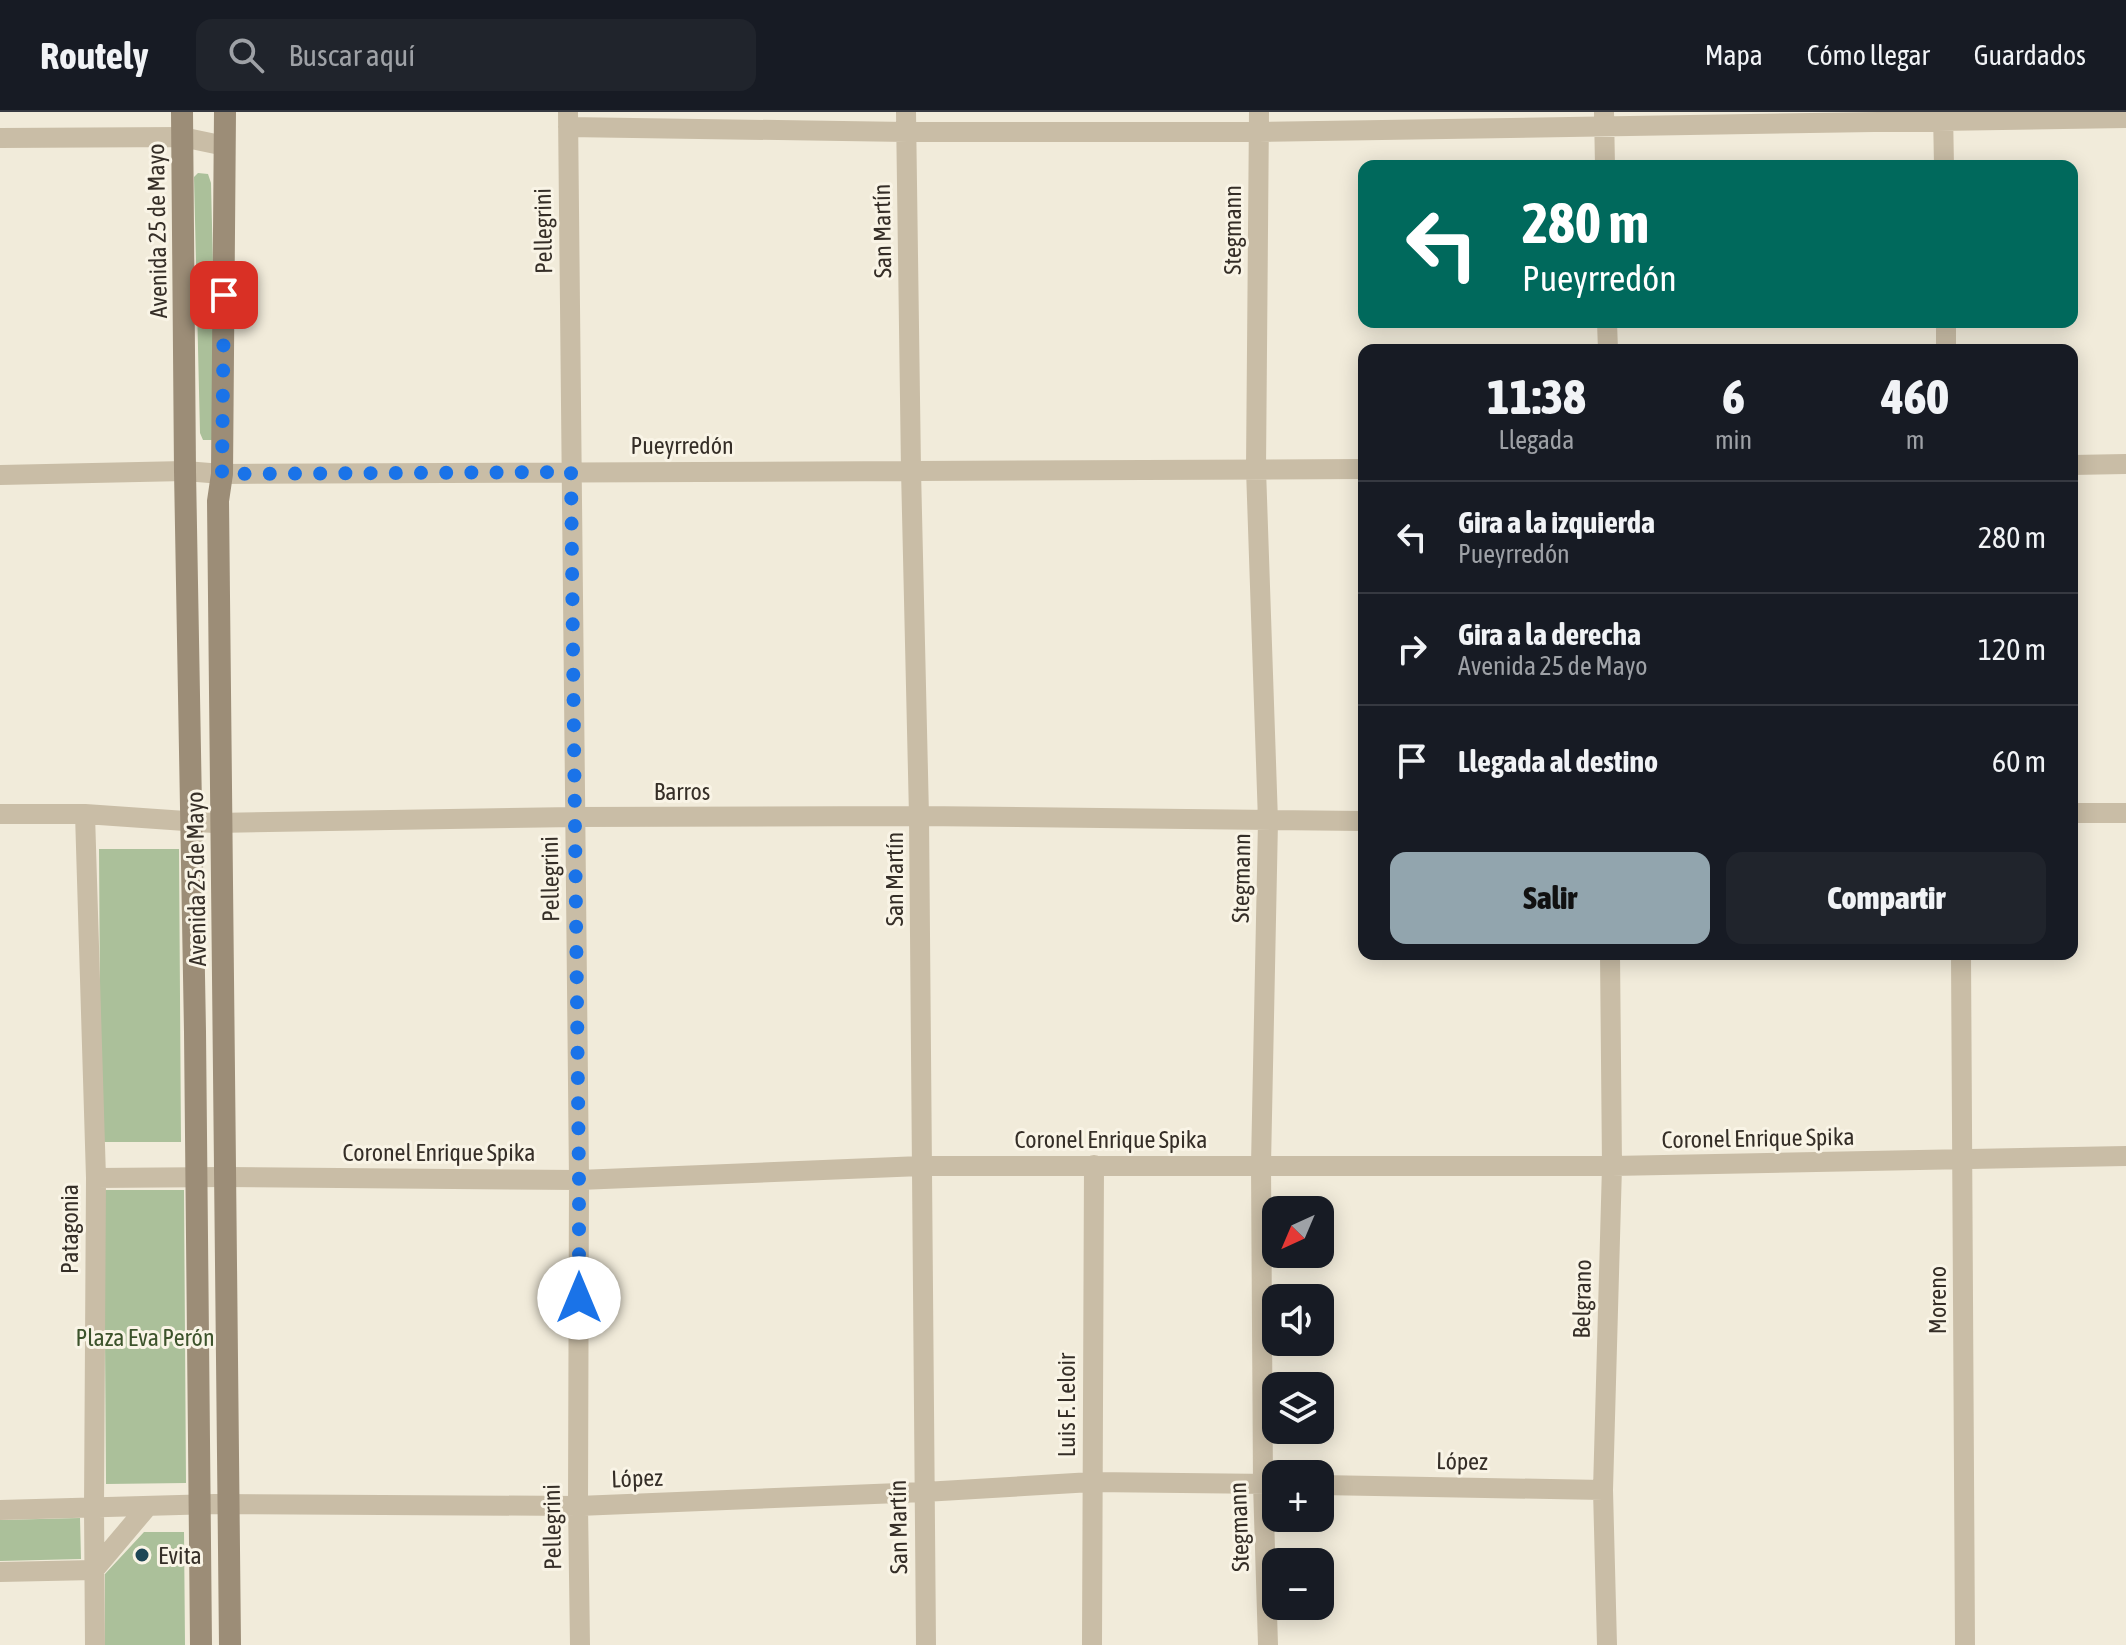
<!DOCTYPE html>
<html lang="es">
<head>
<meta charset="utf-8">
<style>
	:root { --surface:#171b24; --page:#20242c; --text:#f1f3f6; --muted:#9ea1a6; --line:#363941; --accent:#92a5ae }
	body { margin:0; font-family:"Asap Condensed",sans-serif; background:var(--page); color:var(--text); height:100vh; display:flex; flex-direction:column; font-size:30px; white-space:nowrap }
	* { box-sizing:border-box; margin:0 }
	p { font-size:26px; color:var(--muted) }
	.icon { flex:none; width:44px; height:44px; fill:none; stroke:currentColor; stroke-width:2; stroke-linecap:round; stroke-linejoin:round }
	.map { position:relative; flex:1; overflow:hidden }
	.sheet { position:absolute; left:1358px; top:232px; width:720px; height:616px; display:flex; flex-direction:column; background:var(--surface); border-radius:16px; box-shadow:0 4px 20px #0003 }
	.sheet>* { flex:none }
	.banner { position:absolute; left:1358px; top:48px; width:720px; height:168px; border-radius:16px; box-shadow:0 4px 20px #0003; background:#00695c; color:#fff; overflow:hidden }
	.needle { width:52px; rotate:224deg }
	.buttons { position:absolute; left:1262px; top:1084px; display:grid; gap:16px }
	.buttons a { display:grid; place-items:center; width:72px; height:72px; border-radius:16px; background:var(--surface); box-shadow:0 4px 20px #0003; font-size:40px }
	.pin { position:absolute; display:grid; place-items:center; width:68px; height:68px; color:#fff; margin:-34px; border-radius:16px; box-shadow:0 4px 12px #0006 }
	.me { position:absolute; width:88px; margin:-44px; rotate:0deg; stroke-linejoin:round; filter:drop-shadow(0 0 6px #0008) }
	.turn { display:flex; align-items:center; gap:28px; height:168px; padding:0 32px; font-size:36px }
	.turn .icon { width:104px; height:104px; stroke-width:2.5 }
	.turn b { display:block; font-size:56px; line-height:68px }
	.eta { display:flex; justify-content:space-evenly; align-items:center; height:136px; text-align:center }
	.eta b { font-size:48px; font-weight:800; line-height:56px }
	.action { display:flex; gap:16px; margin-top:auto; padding:16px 32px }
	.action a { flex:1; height:92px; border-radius:16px; background:var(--accent); color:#111; font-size:32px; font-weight:800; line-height:92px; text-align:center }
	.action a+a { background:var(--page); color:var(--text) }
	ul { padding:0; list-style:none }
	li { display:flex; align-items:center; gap:24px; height:112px; padding:0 32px; border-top:2px solid var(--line) }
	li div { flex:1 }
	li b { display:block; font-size:30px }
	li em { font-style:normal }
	header { display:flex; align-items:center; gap:48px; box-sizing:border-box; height:112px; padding:0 40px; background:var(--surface); border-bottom:2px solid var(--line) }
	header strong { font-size:38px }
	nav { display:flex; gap:44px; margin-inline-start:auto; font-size:28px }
	.search { width:560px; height:72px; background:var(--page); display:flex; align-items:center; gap:20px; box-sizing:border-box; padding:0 28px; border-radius:16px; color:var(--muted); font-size:30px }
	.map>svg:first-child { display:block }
	.green { fill:#abc09a }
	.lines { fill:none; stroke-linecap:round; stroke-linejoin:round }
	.minor { stroke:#c9bda6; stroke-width:20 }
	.secondary { stroke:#9c8d77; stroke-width:22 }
	.route { stroke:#1a73e8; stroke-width:14; stroke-dasharray:0 25.2 }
	.poi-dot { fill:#1d4656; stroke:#f9f4e6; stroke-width:3 }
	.labels { text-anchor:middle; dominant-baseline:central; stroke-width:6; stroke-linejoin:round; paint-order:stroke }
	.street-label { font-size:24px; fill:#352e27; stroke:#f9f4e6 }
	.park-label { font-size:24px; fill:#3c532b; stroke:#f9f4e6 }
	.poi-label { font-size:24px; fill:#352e27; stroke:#f9f4e6; text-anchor:start }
</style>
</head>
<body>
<header>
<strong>Routely</strong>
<div class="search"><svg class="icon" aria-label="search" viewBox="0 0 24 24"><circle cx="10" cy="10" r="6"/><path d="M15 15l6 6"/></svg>Buscar aquí</div>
<nav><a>Mapa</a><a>Cómo llegar</a><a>Guardados</a></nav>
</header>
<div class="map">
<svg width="2126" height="1533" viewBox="0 0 2126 1533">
	<rect width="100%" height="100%" fill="#f1ebda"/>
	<path class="green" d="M198,61L208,62L211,71L217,322L212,328H203L200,321L194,65Z
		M99,737H179L181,1030H101Z
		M104,1078H184L186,1371L106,1372Z
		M80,1406L81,1447L0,1449V1408Z
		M144,1420H184L185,1533H105V1462Z"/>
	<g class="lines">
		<path class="minor" d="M568,0L579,1068L578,1394L580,1533
			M906,0L911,358L919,704L926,1533
			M1259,0L1256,357L1268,709L1261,1053L1263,1372L1268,1533
			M1604,0L1605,54
			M1943,0L1944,54
			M568,15L907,20H1259L2126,6
			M0,26L182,25L225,34
			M1607,210L1608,238
			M1946,210V238
			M2072,353L2126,352
			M0,363L185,359L222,362L1364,357
			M2072,701H2126
			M0,702H85L214,711L575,705L919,704L1364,709
			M85,702L96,1066L94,1395L95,1533
			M1961,842L1965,1533
			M96,1066L225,1065L579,1068L921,1054H1612L2126,1044
			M1320,1373L1603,1378
			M0,1398L215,1392L578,1394L924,1380L1092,1370L1275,1372
			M0,1460L94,1458L148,1394
			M1092,1533L1094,1053
			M1607,1533L1603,1378L1612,1054L1610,842"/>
		<path class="secondary" d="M182,0L185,359L195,920L201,1533
			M225,0L222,362L218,389L230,1533"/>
	</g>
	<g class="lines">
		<path class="route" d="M224,183L222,362L571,360L579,1068V1186"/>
	</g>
	<circle class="poi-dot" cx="142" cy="1443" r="8"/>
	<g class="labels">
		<g class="street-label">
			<text transform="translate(1232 118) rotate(-90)">Stegmann</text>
			<text transform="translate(157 119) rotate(-91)">Avenida 25 de Mayo</text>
			<text transform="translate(543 119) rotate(-91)">Pellegrini</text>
			<text transform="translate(882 119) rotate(-91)">San Martín</text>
			<text x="682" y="333">Pueyrredón</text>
			<text x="682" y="679">Barros</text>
			<text transform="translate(1241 766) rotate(-89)">Stegmann</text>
			<text transform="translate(196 767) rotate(-91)">Avenida 25 de Mayo</text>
			<text transform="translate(550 767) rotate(-91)">Pellegrini</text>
			<text transform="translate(894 767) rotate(-90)">San Martín</text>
			<text transform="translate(1758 1026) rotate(-1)">Coronel Enrique Spika</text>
			<text x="1111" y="1027">Coronel Enrique Spika</text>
			<text x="439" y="1040">Coronel Enrique Spika</text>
			<text transform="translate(69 1117) rotate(-90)">Patagonia</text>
			<text transform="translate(1582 1187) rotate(-89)">Belgrano</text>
			<text transform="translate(1937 1188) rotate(-90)">Moreno</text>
			<text transform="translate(1066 1293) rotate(-90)">Luis F. Leloir</text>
			<text transform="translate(1462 1349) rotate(1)">López</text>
			<text transform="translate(637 1366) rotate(-2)">López</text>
			<text transform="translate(552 1415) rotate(-91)">Pellegrini</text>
			<text transform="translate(898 1415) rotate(-91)">San Martín</text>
			<text transform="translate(1239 1415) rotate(-92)">Stegmann</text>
		</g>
		<g class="park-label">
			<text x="145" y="1225">Plaza Eva Perón</text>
		</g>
		<g class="poi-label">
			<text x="158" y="1443">Evita</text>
		</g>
	</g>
</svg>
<div class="buttons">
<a><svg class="needle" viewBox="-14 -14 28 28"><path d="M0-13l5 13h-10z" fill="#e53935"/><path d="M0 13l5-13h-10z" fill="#9ea1a6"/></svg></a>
<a><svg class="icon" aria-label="sound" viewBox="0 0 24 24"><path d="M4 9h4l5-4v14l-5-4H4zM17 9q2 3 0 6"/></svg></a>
<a><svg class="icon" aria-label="layers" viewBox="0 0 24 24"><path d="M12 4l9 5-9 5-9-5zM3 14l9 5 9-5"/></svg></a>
<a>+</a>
<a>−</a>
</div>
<div class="pin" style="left:224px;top:183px;background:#d93025"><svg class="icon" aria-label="arrive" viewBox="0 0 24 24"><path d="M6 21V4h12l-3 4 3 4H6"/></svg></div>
<svg class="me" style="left:579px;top:1186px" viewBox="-20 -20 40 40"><circle r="19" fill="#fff"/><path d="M0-13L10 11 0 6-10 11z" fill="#1a73e8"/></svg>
<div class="banner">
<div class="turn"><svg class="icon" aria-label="left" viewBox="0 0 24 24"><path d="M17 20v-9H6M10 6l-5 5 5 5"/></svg><div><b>280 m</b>Pueyrredón</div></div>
</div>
<section class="sheet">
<div class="eta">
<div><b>11:38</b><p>Llegada</p></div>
<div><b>6</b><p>min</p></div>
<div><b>460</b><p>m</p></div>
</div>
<ul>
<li><svg class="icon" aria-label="left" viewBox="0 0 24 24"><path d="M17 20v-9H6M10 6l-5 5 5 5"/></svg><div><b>Gira a la izquierda</b><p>Pueyrredón</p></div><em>280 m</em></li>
<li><svg class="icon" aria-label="right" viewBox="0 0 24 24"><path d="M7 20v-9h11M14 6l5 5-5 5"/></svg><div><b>Gira a la derecha</b><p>Avenida 25 de Mayo</p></div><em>120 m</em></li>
<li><svg class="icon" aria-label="arrive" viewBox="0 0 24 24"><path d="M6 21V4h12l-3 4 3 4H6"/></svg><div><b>Llegada al destino</b></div><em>60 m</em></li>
</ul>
<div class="action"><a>Salir</a><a>Compartir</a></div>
</section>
</div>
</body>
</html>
